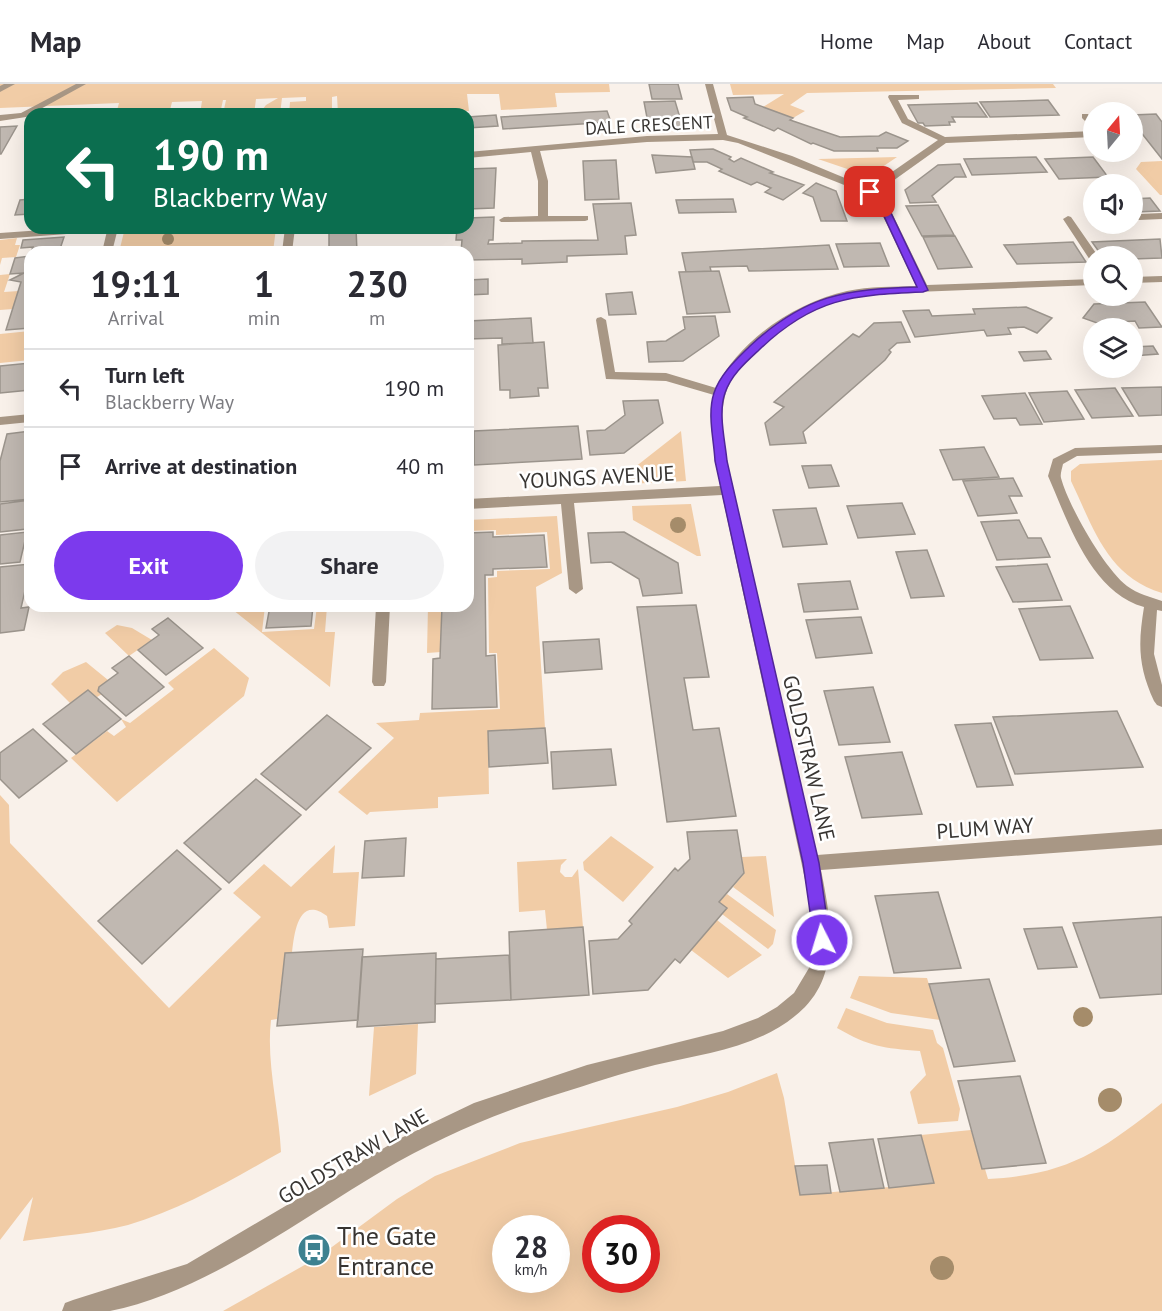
<!DOCTYPE html>
<html lang="en">
<head>
<meta charset="utf-8">
<style>
	:root { --surface:#fff; --page:#f2f2f3; --text:#2b2b33; --muted:#7c7c81; --line:#e1e1e2; --accent:#7c3aed }
	body { margin:0; font-family:"PT Sans",sans-serif; background:var(--page); color:var(--text); height:100vh; display:flex; flex-direction:column; font-size:22px; white-space:nowrap }
	* { box-sizing:border-box; margin:0 }
	p { font-size:20px; color:var(--muted) }
	.icon { flex:none; width:33px; height:33px; fill:none; stroke:currentColor; stroke-width:2; stroke-linecap:round; stroke-linejoin:round }
	.map { position:relative; flex:1; overflow:hidden }
	.details { position:absolute; left:24px; top:162px; width:450px; height:366px; display:flex; flex-direction:column; background:var(--surface); border-radius:18px; box-shadow:0 6px 24px #0002 }
	.details>* { flex:none }
	.top-card { position:absolute; left:24px; top:24px; width:450px; height:126px; border-radius:18px; box-shadow:0 6px 24px #0002; background:#0b6e4f; color:#fff; overflow:hidden }
	.needle { width:39px; rotate:18deg }
	.tools { position:absolute; left:1083px; top:18px; display:grid; gap:12px }
	.tools a { display:grid; place-items:center; width:60px; height:60px; border-radius:50%; background:var(--surface); box-shadow:0 6px 24px #0002; font-size:30px }
	.speed { position:absolute; left:492px; top:1131px; display:flex; gap:12px; font-size:30px; font-weight:700; text-align:center }
	.speed>* { display:grid; place-content:center; width:78px; height:78px; border-radius:50%; background:var(--surface); box-shadow:0 6px 24px #0002; line-height:1 }
	.speed small { font-size:15px; font-weight:400 }
	.speed .limit { border:9px solid #d22; background:#fff; color:#111 }
	.pin { position:absolute; display:grid; place-items:center; width:51px; height:51px; color:#fff; margin:-26px; border-radius:12px; box-shadow:0 3px 9px #0006 }
	.me { position:absolute; width:66px; margin:-33px; rotate:355deg; stroke-linejoin:round; filter:drop-shadow(0 0 4px #0008) }
	.turn { display:flex; align-items:center; gap:21px; height:126px; padding:0 30px; font-size:27px }
	.turn .icon { width:78px; height:78px; stroke-width:2.5 }
	.turn b { display:block; font-size:42px; line-height:51px }
	.eta { display:flex; justify-content:space-evenly; align-items:center; height:102px; text-align:center }
	.eta b { font-size:36px; font-weight:600; line-height:42px }
	.cta { display:flex; gap:12px; margin-top:auto; padding:12px 30px }
	.cta a { flex:1; height:69px; border-radius:36px; background:var(--accent); color:#fff; font-size:24px; font-weight:600; line-height:69px; text-align:center }
	.cta a+a { background:var(--page); color:var(--text) }
	ul { padding:0; list-style:none }
	li { display:flex; align-items:center; gap:18px; height:78px; padding:0 30px; border-top:2px solid var(--line) }
	li div { flex:1 }
	li b { display:block; font-size:22px }
	li em { font-style:normal }
	header { display:flex; align-items:center; gap:36px; box-sizing:border-box; height:84px; padding:0 30px; background:var(--surface); border-bottom:2px solid var(--line) }
	header strong { font-size:28px }
	nav { display:flex; gap:33px; margin-inline-start:auto; font-size:21px }
	.map>svg:first-child { display:block }
	.green { fill:#f1cca6; fill-rule:evenodd }
	.building { fill:#c0b8b1; stroke:#9b948c; stroke-width:1.5 }
	.lines { fill:none; stroke-linecap:round; stroke-linejoin:round }
	.minor { fill:#a89785; fill-rule:evenodd }
	.tree { fill:#a58c6a }
	.route { fill:#7c3aed; stroke:#51269a; stroke-width:1.5 }
	.labels { text-anchor:middle; dominant-baseline:central; stroke-width:5; stroke-linejoin:round; paint-order:stroke }
	.far-street-label { font-size:18px; fill:#383532; stroke:#fff }
	.street-label { font-size:21px; fill:#383532; stroke:#fff }
	.near-poi-label { font-size:26px; fill:#383532; stroke:#fff; text-anchor:start }
</style>
</head>
<body>
<header>
<strong>Map</strong>
<nav><a>Home</a><a>Map</a><a>About</a><a>Contact</a></nav>
</header>
<div class="map">
<svg width="1162" height="1227" viewBox="0 0 1162 1227">
	<rect width="100%" height="100%" fill="#f9f1ea"/>
	<path class="green" d="M0,0H609L610,8L555,9L557,23L501,26L499,10H467L469,27L338,30L337,12L332,13V30H289L290,18L306,17V13L282,14L280,30H259L266,21L278,14L256,15L254,30H223L226,16H223L220,30H200L202,17L172,18L169,30H116L119,19L0,24Z
		M730,0H1053L1056,4L807,9L790,21L805,27L793,34L763,23L784,10L733,11Z
		M897,73L872,90L865,91L818,75Z
		M1162,77V111H1160L1136,85L1141,78Z
		M125,144H276L273,168H119Z
		M17,154L15,161H20L16,173L2,174L0,181V156Z
		M10,190L4,208L19,207L13,225L0,226V191Z
		M30,247V276L0,279V250Z
		M681,347L686,397L629,400L630,387Z
		M1162,376V509C1107,492 1094,445 1071,397V387L1080,380Z
		M691,420L701,472H697L633,436L632,422Z
		M557,432L562,489L536,503L545,644L488,647L489,710L438,713V724L370,728L367,731L338,708L394,654L376,639L419,636L420,629L500,625L497,569H489L488,494L497,493V487L550,485L547,448L496,451V446L468,447V436Z
		M228,522H265L262,548L314,545L317,522H327L325,548H335L330,603Z
		M428,522H442L441,568L427,569Z
		M117,541L132,544L152,556L129,572L105,549Z
		M214,564L249,594L244,612L117,718L71,674L107,647L114,652L126,643L121,635L130,639L174,605L168,599Z
		M86,578L108,596L98,607L102,610L97,613L88,606L70,619L51,600L63,588Z
		M0,711L9,721L10,759L169,924L261,833L233,809L264,780L291,803L335,761L333,789L359,788L355,842L329,844L327,832C298,810 294,851 292,869L285,870L277,935L271,936C266,979 279,1025 281,1068C231,1096 183,1125 128,1141C94,1150 57,1152 23,1157L33,1113L0,1156Z
		M611,752L654,783L623,818L584,786L583,778Z
		M766,772L774,833L733,803L744,790L742,773Z
		M567,775L561,781L560,788L565,793H572L578,785L583,843L547,846L545,826L519,828L517,778Z
		M727,810L776,846L773,860L768,865L722,830L727,824L719,818Z
		M717,836L762,871L728,894L691,866Z
		M859,892L927,894L940,936L891,929L850,914Z
		M846,924L887,939L933,946L937,959L943,964L960,1025L958,1037L918,1040L910,1008L926,991L920,967C883,964 870,963 837,944Z
		M418,940L416,990L369,1012L374,943Z
		M777,989L784,1014L800,1111L934,1099L921,1051L971,1046L982,1085H985L988,1095C1068,1091 1101,1067 1162,1019V1227H223L317,1174L397,1115L435,1092L520,1059L677,1023L728,1008ZM506,1144H556V1196H506ZM596,1144H646V1196H596Z"/>
	<path class="building" d="M649,0H678L682,15H652Z
		M753,13L755,20L793,34L790,36L840,53L879,52L886,48L908,57L897,64H877L878,67H834L813,59L811,60L778,44L774,47L744,34L747,33L731,26L727,14Z
		M1048,16L1059,31L990,33L980,18Z
		M675,17L683,44H649L644,18Z
		M977,19L987,33H952L955,38H949L950,41L925,42L923,39H918L908,21Z
		M607,27L611,38L503,45L501,33Z
		M1156,30L1162,38V75L1132,37V31Z
		M496,31L498,42L468,44V33Z
		M17,42L1,70H0V43Z
		M713,65L731,73L729,75L734,78L741,74L773,88L770,89L804,101L783,116L765,108L771,104L757,98L751,101L719,87L722,85L707,78H693L690,66Z
		M652,71L692,73L695,85L656,89Z
		M1036,73L1047,88L972,91L964,75Z
		M1093,73L1108,93L1059,95L1045,75Z
		M616,76L619,115L585,116L583,77Z
		M960,80L966,93H955L932,112L936,118L910,119L905,106L938,81Z
		M496,84L494,124L468,125V85Z
		M816,99L836,107L847,137H821L813,113L803,109Z
		M1150,114L1160,127L1135,128L1132,125V115Z
		M30,115V130L15,131L20,116Z
		M733,115L736,128L679,129L676,116Z
		M631,119L636,151L625,152L627,170L567,172V178L522,180V175L468,176V168H461L462,156H456L457,144H468V134L494,133L493,156H489L488,160L522,159V157L598,156L593,120Z
		M938,121L954,151L922,152L906,122Z
		M329,144H356L357,168H329Z
		M955,152L972,183L938,185L923,153Z
		M64,153L59,168H31L33,163L21,164L23,156Z
		M1160,155L1162,174L1132,175V172H1102L1092,158Z
		M1073,158L1086,178L1017,180L1004,161Z
		M880,159L889,182L844,183L836,160Z
		M829,161L838,185L749,187L747,182L710,183L711,187L686,188L682,169Z
		M30,172V244L6,246L21,198L10,196L24,189L10,190L15,174Z
		M719,187L730,228L687,230L679,188Z
		M488,195V210L468,211V196Z
		M632,208L636,230L609,231L606,210Z
		M1145,218L1162,243L1139,244L1135,237L1117,238L1111,244L1083,234L1094,220Z
		M1026,223L1052,234L1037,249L1024,243L1008,244L1011,250L987,252L984,246L915,253L903,227L929,226L932,232L975,230L973,225Z
		M715,232L719,252L683,277L649,278L647,258L666,257L685,245L683,233Z
		M531,234L533,259L502,260V254L468,255V237Z
		M901,238L910,258L897,259L889,266L891,268L885,276L803,348L806,359L770,361L765,339L784,323L774,318L853,250L859,253L874,239Z
		M544,258L548,304H538L539,312L510,314V306H500L498,261Z
		M1153,262L1158,270L1132,272V263Z
		M1046,267L1051,275L1024,277L1019,268Z
		M30,279V306L0,309V282Z
		M1162,303V331L1139,332L1122,304Z
		M1115,304L1133,332L1092,334L1075,306Z
		M1067,307L1084,335L1044,338L1029,309Z
		M1025,309L1042,340L1020,341L1016,334L994,335L982,312Z
		M658,316L663,339L624,369L590,371L587,347L605,346L625,331L623,317Z
		M578,342L582,375L474,381V347Z
		M30,347V415L0,418V377L7,350Z
		M984,363L999,393L953,396L940,366Z
		M831,381L839,402L809,404L802,382Z
		M1013,394L1022,412H1009L1017,429L978,432L963,397Z
		M30,416L27,445L0,448V420Z
		M902,419L915,450L858,454L847,422Z
		M816,424L827,460L783,463L773,426Z
		M1019,436L1028,454H1041L1050,473L997,476L981,438Z
		M27,448L20,478L0,480V451Z
		M493,448V453L544,451L547,483L493,485V491H485L486,572L495,571L497,623L432,625L433,575L440,574L442,522H468V449Z
		M624,448L678,479L682,509L643,512L639,495L611,478L591,479L588,449Z
		M927,466L944,512L911,514L896,468Z
		M30,480V501L26,502L21,524L29,523L24,546L0,549V483Z
		M1047,480L1062,516L1013,518L996,483Z
		M850,497L858,525L804,528L798,500Z
		M696,521L709,593L684,594L693,646L719,644L736,732L667,738L637,523Z
		M270,522H313L311,542L266,544Z
		M1070,522L1093,574L1040,576L1019,525Z
		M861,533L872,569L816,574L806,536Z
		M168,534L203,564L166,591L138,566L159,551L152,545Z
		M599,555L602,585L545,589L543,558Z
		M129,572L164,603L126,632L98,607L99,603L118,589L112,584Z
		M873,603L890,658L839,661L824,607Z
		M88,606L121,635L76,670L43,640Z
		M1117,627L1143,683L1015,690L993,633Z
		M327,631L371,664L306,726L261,690Z
		M991,639L1013,701L977,703L955,641Z
		M545,644L548,679L489,683L488,647Z
		M33,645L67,677L19,714L0,695V669Z
		M611,665L616,701L553,705L551,668Z
		M902,668L922,730L862,734L845,673Z
		M256,695L301,731L229,799L184,759Z
		M737,746L744,789L719,818L727,824L685,873L680,879L675,875L648,906L593,910L589,857L618,855L632,840L629,837L675,784L678,787L690,775L687,748Z
		M406,754L404,792L362,794L365,757Z
		M177,766L221,805L142,880L98,837Z
		M938,808L961,884L894,889L875,812Z
		M1162,833V910L1100,914L1073,839Z
		M583,843L589,911L511,916L509,848Z
		M1062,843L1077,883L1038,885L1024,845Z
		M363,865L358,936L277,942L285,869Z
		M436,869L435,938L357,943L362,873Z
		M509,871L511,916L435,920L436,875Z
		M989,895L1015,977L954,983L929,900Z
		M1020,992L1046,1079L982,1085L958,997Z
		M921,1051L934,1099L889,1104L878,1055Z
		M873,1055L884,1104L840,1108L829,1059Z
		M827,1081L831,1109L800,1111L795,1082Z"/>
	<g class="lines">
		<path class="minor" d="M4,0H15L0,8V2Z
			M76,0H86L26,33L0,37V31L21,29Z
			M705,0H713L727,51L792,72L869,104L938,56L902,39L888,13L889,11H919V15L898,16L908,35L945,53L1094,47V53L946,59L876,109L891,127L927,201L1094,195V201L865,210C815,219 734,262 724,317C720,337 724,357 727,377L817,771L1162,745V761L821,786C830,831 841,886 805,923C765,963 707,969 655,981C622,989 590,1000 558,1010C496,1029 438,1054 382,1087C299,1136 205,1208 110,1227C95,1227 77,1227 62,1227L65,1219L73,1216L187,1180L401,1054L474,1019L587,981L723,947L758,934L777,923L794,909L809,884L813,850L809,814L722,411L574,419L583,505L576,510L569,505L561,420L468,425V415L720,402L711,343L714,311L666,297L606,295L596,236L597,234L601,233L606,236L615,288L666,289L716,304C739,256 796,218 847,207C870,202 893,203 916,202L881,128L867,110L738,59L723,56L647,58L540,67L548,97V132H588V136L585,137L501,138L499,136L504,133L538,132V97L531,68L468,74V68L647,52L718,50Z
			M1082,30H1088L1094,37V46L1082,34Z
			M1162,129V135L1139,136L1134,133L1139,130Z
			M1068,132L1071,133L1098,172H1094V177L1090,176L1063,135Z
			M71,144H118L112,168H102L107,147L0,155V149Z
			M285,144H295L292,168H282Z
			M1162,192V198L1132,199V193Z
			M30,330V338L0,341V333Z
			M1162,361V369L1077,372L1063,380C1062,385 1060,390 1061,394C1069,423 1104,484 1127,502C1138,510 1150,513 1162,517V527L1157,526L1154,570L1162,601V623L1157,621L1154,617C1138,582 1138,560 1144,523C1090,508 1068,437 1048,392L1053,375L1075,364Z
			M84,522H98V523L91,528L86,527Z
			M376,522H390L386,598L384,602H374L372,598Z"/>
	</g>
	<g class="tree">
		<circle cx="168" cy="155" r="6"/>
		<circle cx="678" cy="441" r="8"/>
		<circle cx="1083" cy="933" r="10"/>
		<circle cx="1110" cy="1016" r="12"/>
		<circle cx="942" cy="1184" r="12"/>
	</g>
	<path class="route" d="M870,106L890,127L928,206L923,208C852,211 813,214 759,266C746,278 731,291 725,309C718,329 725,356 727,377L819,779L830,856L828,861L822,864L816,861L814,856L803,779L715,377C714,356 707,330 714,309C720,290 737,275 750,262C805,211 845,205 917,203L882,128L866,108Z"/>
	<defs>
		<g id="bus-disc" transform="scale(1.725)"><circle r="9.5" fill="#3d8190" stroke="#fff"/><path d="M-5-6H5V4H4V6H2V4H-2V6H-4V4H-5ZM-3.5-4V0h7V-4ZM-3.5 1.2v1.5H-2V1.2ZM2 1.2v1.5H3.5V1.2Z" fill="#fff"/></g>
	</defs>
	<g fill-rule="evenodd">
		<use href="#bus-disc" x="314" y="1166"/>
	</g>
	<g class="labels">
		<g class="far-street-label">
			<text transform="translate(649 41) rotate(-3)">DALE CRESCENT</text>
		</g>
		<g class="street-label">
			<text transform="translate(597 393) rotate(-3)">YOUNGS AVENUE</text>
			<text transform="translate(809 674) rotate(77)">GOLDSTRAW LANE</text>
			<text transform="translate(985 744) rotate(-4)">PLUM WAY</text>
			<text transform="translate(353 1072) rotate(-30)">GOLDSTRAW LANE</text>
		</g>
		<g class="near-poi-label">
			<text x="337" y="1151">The Gate<tspan x="337" dy="30">Entrance</tspan></text>
		</g>
	</g>
</svg>
<div class="tools">
<a><svg class="needle" viewBox="-14 -14 28 28"><path d="M0-13l5 13h-10z" fill="#e53935"/><path d="M0 13l5-13h-10z" fill="#7c7c81"/></svg></a>
<a><svg class="icon" aria-label="sound" viewBox="0 0 24 24"><path d="M4 9h4l5-4v14l-5-4H4zM17 9q2 3 0 6"/></svg></a>
<a><svg class="icon" aria-label="search" viewBox="0 0 24 24"><circle cx="10" cy="10" r="6"/><path d="M15 15l6 6"/></svg></a>
<a><svg class="icon" aria-label="layers" viewBox="0 0 24 24"><path d="M12 4l9 5-9 5-9-5zM3 14l9 5 9-5"/></svg></a>
</div>
<div class="speed"><div>28<small>km/h</small></div><div class="limit">30</div></div>
<div class="pin" style="left:870px;top:108px;background:#d93025"><svg class="icon" aria-label="arrive" viewBox="0 0 24 24"><path d="M6 21V4h12l-3 4 3 4H6"/></svg></div>
<svg class="me" style="left:822px;top:856px" viewBox="-20 -20 40 40"><circle r="17" fill="#7c3aed" stroke="#fff" stroke-width="3"/><path d="M0-11L8 9 0 5-8 9z" fill="#fff"/></svg>
<div class="top-card">
<div class="turn"><svg class="icon" aria-label="left" viewBox="0 0 24 24"><path d="M17 20v-9H6M10 6l-5 5 5 5"/></svg><div><b>190 m</b>Blackberry Way</div></div>
</div>
<section class="details">
<div class="eta">
<div><b>19:11</b><p>Arrival</p></div>
<div><b>1</b><p>min</p></div>
<div><b>230</b><p>m</p></div>
</div>
<ul>
<li><svg class="icon" aria-label="left" viewBox="0 0 24 24"><path d="M17 20v-9H6M10 6l-5 5 5 5"/></svg><div><b>Turn left</b><p>Blackberry Way</p></div><em>190 m</em></li>
<li><svg class="icon" aria-label="arrive" viewBox="0 0 24 24"><path d="M6 21V4h12l-3 4 3 4H6"/></svg><div><b>Arrive at destination</b></div><em>40 m</em></li>
</ul>
<div class="cta"><a>Exit</a><a>Share</a></div>
</section>
</div>
</body>
</html>
